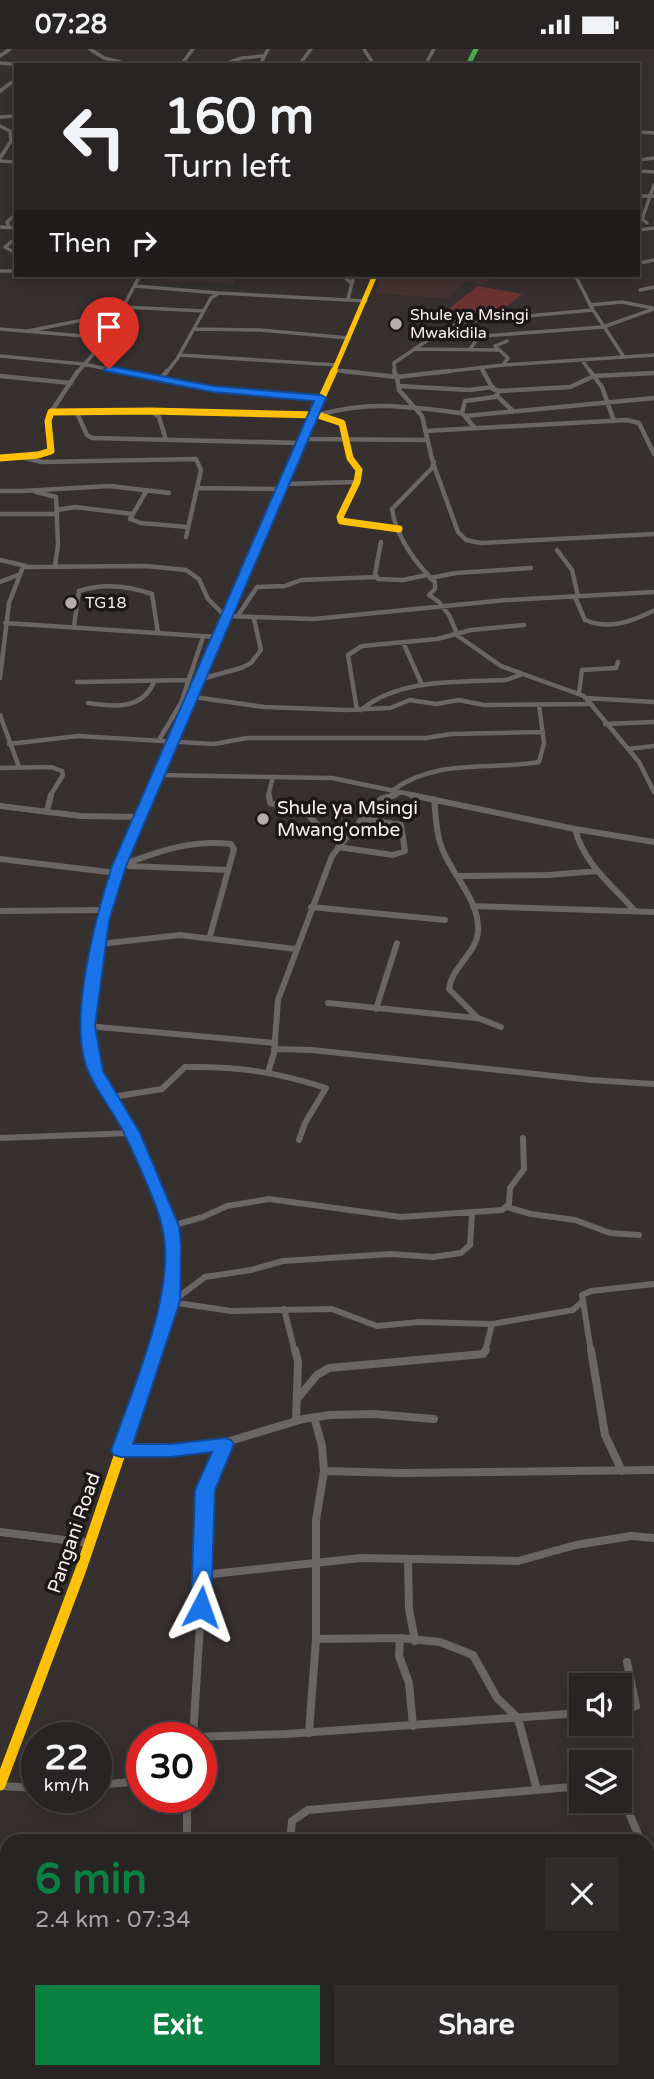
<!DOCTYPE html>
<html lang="en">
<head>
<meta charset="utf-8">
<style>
	:root { --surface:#282423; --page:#302c2b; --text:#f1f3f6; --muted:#a5a4a6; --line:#444141; --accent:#0b8043 }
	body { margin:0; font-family:"Varela Round",sans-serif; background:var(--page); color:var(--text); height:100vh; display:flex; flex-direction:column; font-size:26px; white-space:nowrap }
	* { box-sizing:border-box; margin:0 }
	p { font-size:23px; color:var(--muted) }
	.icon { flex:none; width:38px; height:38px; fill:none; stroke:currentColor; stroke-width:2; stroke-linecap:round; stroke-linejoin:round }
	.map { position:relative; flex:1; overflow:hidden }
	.details { position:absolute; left:0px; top:1785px; width:654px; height:245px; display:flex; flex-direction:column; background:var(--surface); border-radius:21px 21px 0 0; box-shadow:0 4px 18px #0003,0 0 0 2px var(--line) }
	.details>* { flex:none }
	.guide { position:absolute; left:14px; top:14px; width:626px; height:214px; border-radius:0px; box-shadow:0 4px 18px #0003,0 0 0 2px var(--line); background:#282423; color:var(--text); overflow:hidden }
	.fabs { position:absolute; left:569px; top:1624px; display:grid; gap:14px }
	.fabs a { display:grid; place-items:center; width:63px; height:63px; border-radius:0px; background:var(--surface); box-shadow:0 4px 18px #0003,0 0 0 2px var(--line); font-size:35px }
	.speed { position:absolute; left:21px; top:1673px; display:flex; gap:14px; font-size:35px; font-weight:700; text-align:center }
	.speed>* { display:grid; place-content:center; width:91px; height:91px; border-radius:50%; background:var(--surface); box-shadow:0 4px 18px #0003,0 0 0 2px var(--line); line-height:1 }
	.speed small { font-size:18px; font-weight:400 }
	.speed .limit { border:10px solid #d22; background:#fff; color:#111 }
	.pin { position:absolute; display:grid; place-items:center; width:60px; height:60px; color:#fff; margin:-72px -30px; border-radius:50% 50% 50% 0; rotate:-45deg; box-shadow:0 0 7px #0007 }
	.pin .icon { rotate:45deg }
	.me { position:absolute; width:77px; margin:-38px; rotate:4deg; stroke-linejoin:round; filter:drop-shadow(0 0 5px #0008) }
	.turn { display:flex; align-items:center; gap:24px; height:147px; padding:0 35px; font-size:32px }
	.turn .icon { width:91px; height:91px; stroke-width:2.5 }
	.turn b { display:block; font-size:49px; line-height:60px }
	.then { display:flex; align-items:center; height:66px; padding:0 35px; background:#0003; gap:14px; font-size:26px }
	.round { display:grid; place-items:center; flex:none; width:74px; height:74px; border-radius:0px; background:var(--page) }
	.summary { display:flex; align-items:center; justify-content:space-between; height:119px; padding:0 35px }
	h1 { font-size:42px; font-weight:700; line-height:52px; color:var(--accent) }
	.action { display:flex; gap:14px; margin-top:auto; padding:14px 35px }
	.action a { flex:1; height:80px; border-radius:0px; background:var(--accent); color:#fff; font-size:28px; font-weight:700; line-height:80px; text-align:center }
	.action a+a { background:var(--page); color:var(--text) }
	.status { display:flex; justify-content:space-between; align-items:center; height:49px; padding:0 35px; background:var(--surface); direction:ltr }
	.status svg { height:19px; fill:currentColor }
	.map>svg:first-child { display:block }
	.built { fill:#453332 }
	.green { fill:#6c3332 }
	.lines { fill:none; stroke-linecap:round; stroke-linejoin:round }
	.street-far3 { stroke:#696665; stroke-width:3.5 }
	.street-far2 { stroke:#696665; stroke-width:4.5 }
	.street-far1 { stroke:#696665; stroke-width:6 }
	.street { stroke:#696665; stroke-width:8 }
	.fast-far2 { stroke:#4caf50; stroke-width:5 }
	.fast-far1 { stroke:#4caf50; stroke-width:7 }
	.fast { stroke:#4caf50; stroke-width:9 }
	.slow-far3 { stroke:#ffc107; stroke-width:5 }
	.slow-far2 { stroke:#ffc107; stroke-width:7 }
	.slow-far1 { stroke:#ffc107; stroke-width:9 }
	.slow { stroke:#ffc107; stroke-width:11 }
	.jam { stroke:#c62828; stroke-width:9 }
	.route { fill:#1a73e8; stroke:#114b97; stroke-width:2 }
	.poi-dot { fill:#b5adad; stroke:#1c1717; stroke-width:2.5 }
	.labels { text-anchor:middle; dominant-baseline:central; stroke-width:7; stroke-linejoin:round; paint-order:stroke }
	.far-poi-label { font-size:16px; fill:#f9f1f1; stroke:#1c1717; text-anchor:start }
	.poi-label { font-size:19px; fill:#f9f1f1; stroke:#1c1717; text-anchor:start }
	.street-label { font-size:19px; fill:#f9f1f1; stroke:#1c1717 }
</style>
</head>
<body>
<div class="status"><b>07:28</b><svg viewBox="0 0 49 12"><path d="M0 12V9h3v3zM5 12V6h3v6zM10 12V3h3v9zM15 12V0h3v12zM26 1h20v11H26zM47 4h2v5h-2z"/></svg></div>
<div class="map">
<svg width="654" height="2030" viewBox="0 0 654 2030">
	<rect width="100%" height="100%" fill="#36302f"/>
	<path class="built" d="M164,226H233L234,235L197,232L168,234Z
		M380,226H498L484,235L465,232L448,250L376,244Z"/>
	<path class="green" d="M478,237L522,245L492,270L447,261Z"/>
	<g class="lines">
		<path class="street-far3" d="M90,0L104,9L132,16
			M364,0L374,16
			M0,7L10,0
			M0,14L23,16
			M181,16L193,0
			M221,16L242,9L263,7
			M260,16L268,0
			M299,16L311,0
			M425,16L434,0
			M0,42L16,30
			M0,68L16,67
			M0,77L10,82L11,92L0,109
			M639,83L654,84
			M639,111L654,109
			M0,112L16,113
			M639,122L654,123
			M639,147H654
			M647,174L642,170L654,136
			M0,178L16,179
			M9,178L7,173L16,165
			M639,181L654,179
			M14,203L5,198L16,189
			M639,214L654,211
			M0,222H16
			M342,226L351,234
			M575,226L593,261L624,308
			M135,237L219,244
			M640,241L654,238
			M348,250L354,226
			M590,256L622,253L652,259
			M0,280L107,289
			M194,280L260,281L349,289
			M28,282L78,272L123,258L204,262
			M415,300L500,301
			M470,300L478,289L483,287L603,278L654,260
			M180,306L336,316
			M0,307L83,315L127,324
			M582,311L591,324
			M503,316L508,309L495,297L507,292
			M481,318L484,324
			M333,321L359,324
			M77,324L107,289L140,226
			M166,324L177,310L211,249L219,244L366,252
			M395,324L394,314L441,282L463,273L593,261
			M434,324L503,316L654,306"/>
		<path class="street-far2" d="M118,322L197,338L321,349
			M343,322L397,328L399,341L422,367L433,414L458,483L466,491L481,494L654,485
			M394,322L397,328L449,322
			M483,322L493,340L499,342L570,338L594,327L654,324
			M590,322L602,338L614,372
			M0,327L71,334
			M160,331L167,322
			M398,337L469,341L493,338
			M497,347L513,362
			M151,362L159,368L166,391
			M51,363L78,322
			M77,364L87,386L92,389L301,394
			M462,364L465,352L495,348L499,342
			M318,366C371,351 408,358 462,364L475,379
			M465,367L654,349
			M425,382L627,371L639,374L654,405
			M303,390L427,391
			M21,408L42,413L196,410L201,421L197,439L281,440
			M434,413L432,419L392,460C396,487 415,514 435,533V540L429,546L439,553L449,566L458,587L501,617L584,647L639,713L654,743
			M283,435L357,433
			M147,441L130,470L141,474L187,478
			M0,442H25
			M22,442L110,437L169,444
			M36,443L56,448L58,496L55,517
			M57,461L75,458L133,465
			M0,465H57
			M186,488L197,439
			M381,493L375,525L378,530L403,531L427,526
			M557,501L572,521L578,547
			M0,511L26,517
			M430,529L456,524L531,519
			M0,533L18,526
			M575,548L585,571C608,581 631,573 653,562
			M228,567L314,570L506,551L654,543
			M237,568L257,538L285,537L301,531L377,528
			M5,574L217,588
			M74,577L79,542C103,534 129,537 152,545L158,584
			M403,593L422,636
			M0,629L9,554L23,518L146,517L186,521L199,530L208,550L227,569
			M201,630L241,619L251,614L261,601L254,570
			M77,633L189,631
			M579,644L582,621L616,619L618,613
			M194,648L264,658L346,661L390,659L410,651L436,655L459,651L484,656L588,655
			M585,649L654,653
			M88,654C114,658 142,661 154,633
			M357,661L348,606L362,597L437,590L471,581L524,576
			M361,661C399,629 459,633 506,631L520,626
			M0,666L19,718
			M605,675L654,673
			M159,691L181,654L203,588
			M9,695L78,687L214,695L247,689H426L451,685L543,683
			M628,700L654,697
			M0,719L51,718L62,722L63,726L50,747
			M159,726L332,729L419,747
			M393,741C437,709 488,722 539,713L544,694L539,656
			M268,747L273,728
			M390,747L400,744"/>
		<path class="street-far1" d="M269,746L270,754L305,763L317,775
			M411,746L575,780L654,793
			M434,750C436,768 436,787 444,804C455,829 480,853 478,883C476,905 452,917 449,940L478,969L501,978
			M0,757L81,767L141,768
			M47,762L51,746
			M575,780C584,815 611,835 634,861
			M338,798L393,806L405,802L401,776L363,770
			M0,810L117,824
			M119,817C157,803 190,790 231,795L234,800L210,887
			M129,817L228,821
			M459,827L549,826L598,822
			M473,857L654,863
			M311,858L445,871
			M0,862L105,861
			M100,895L180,886L296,900
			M328,954L476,969
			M376,960L397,894
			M87,977L275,994
			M275,1000L312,1001L591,1031L654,1035
			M269,1020L274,1004L278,951L332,807L371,758L381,750L395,746
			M112,1048L162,1040L185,1018C237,1017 276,1023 326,1039L305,1074L299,1091
			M0,1089L132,1084
			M507,1158L531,1165L575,1171L610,1184L639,1186
			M171,1177L203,1168L227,1157L269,1150L401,1168L502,1161L509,1155L510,1139L524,1120L523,1089
			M173,1252L205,1228L251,1221L283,1212L391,1205L433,1208L461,1204L470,1196L472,1165
			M583,1252L591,1303
			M171,1253L231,1262L332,1260L377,1277L420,1273L492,1275L573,1261L583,1252L582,1246L591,1242L654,1235
			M284,1260L295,1303
			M485,1303L492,1275"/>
		<path class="street" d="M295,1301L298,1312L296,1372
			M591,1301L605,1386L622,1422
			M297,1350L317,1326L329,1319L483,1305L486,1301
			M121,1402L210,1398L303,1370L330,1366L374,1365L434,1370
			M324,1422L401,1424L654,1421
			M0,1483L89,1494
			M408,1510L409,1560L415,1592
			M203,1526L361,1509L518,1512L576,1496L631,1487L654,1489
			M400,1589L399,1607L409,1634L413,1677
			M316,1590L400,1589L440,1593L473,1606L497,1649L518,1669L537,1741
			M620,1661L636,1657L627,1613
			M309,1684L316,1590V1471L324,1422L322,1397L314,1368
			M193,1688L286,1685L581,1664
			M193,1689L203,1526V1458L205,1441L225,1395
			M96,1736L142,1732
			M0,1737L37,1739
			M620,1743L641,1792
			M187,1748V1792
			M290,1792L292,1772L308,1761L581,1737
			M648,1809H654
			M648,1895H654
			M648,1984L654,1983
			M164,2030L165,2023"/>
		<path class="fast-far2" d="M468,16L476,0"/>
		<path class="fast-far1" d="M149,747L298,401"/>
		<path class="fast" d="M96,913C105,853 126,801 149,746"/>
		<path class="slow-far3" d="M333,324L375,226"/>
		<path class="slow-far2" d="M298,401L334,322
			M0,409L38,406L51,402L48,372L51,363L151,362L318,366L342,374L350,409L359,421L357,433L340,468L341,472L399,480"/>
		<path class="slow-far1" d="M155,1303L166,1269"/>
		<path class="slow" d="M0,1736L81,1520L155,1301"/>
		<path class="jam" d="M96,913L87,984L95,1022L132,1084L171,1177V1253L166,1269"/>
	</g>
	<path class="route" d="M109,317L213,337L321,346L326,349L126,817L109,872L95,977L103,1022L140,1084L179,1177L181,1196L180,1252L133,1395H171L225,1389L231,1391L234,1395L215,1441L211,1558L208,1563L201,1566L194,1563L191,1558L195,1441L212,1403L171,1408H121L114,1406L111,1402C132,1341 178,1240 162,1177C156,1153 135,1107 124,1084C114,1063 98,1045 89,1024C66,975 96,867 112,817L314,352L213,343L105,322L104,320Z"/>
	<g class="poi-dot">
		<circle cx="396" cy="275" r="7"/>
		<circle cx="71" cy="554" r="7"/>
		<circle cx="263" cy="770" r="7"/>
	</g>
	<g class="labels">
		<g class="far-poi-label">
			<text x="410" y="266">Shule ya Msingi<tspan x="410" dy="18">Mwakidila</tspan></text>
			<text x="85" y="554">TG18</text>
		</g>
		<g class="poi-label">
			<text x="277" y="759">Shule ya Msingi<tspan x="277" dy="22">Mwang'ombe</tspan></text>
		</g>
		<g class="street-label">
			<text transform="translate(74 1484) rotate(-71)">Pangani Road</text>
		</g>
	</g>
</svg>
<div class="fabs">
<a><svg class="icon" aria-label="sound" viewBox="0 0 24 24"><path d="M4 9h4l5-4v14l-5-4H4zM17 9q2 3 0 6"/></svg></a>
<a><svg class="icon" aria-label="layers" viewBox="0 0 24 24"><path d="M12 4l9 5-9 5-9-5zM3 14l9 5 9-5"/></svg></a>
</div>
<div class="speed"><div>22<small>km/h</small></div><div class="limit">30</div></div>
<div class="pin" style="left:109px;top:320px;background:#d93025"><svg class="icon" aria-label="arrive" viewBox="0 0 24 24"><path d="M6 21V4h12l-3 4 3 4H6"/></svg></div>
<svg class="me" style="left:201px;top:1558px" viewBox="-20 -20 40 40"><path d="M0-17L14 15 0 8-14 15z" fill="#1a73e8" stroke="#fff" stroke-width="4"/></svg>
<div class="guide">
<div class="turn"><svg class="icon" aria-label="left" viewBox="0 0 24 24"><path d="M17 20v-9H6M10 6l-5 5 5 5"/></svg><div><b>160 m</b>Turn left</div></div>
<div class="then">Then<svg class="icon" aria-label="right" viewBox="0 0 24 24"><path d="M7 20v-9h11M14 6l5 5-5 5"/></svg></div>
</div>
<section class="details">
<div class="summary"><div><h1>6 min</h1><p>2.4 km · 07:34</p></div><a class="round"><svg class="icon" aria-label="close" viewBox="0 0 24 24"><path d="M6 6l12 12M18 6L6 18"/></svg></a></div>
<div class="action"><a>Exit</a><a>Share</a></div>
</section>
</div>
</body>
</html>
